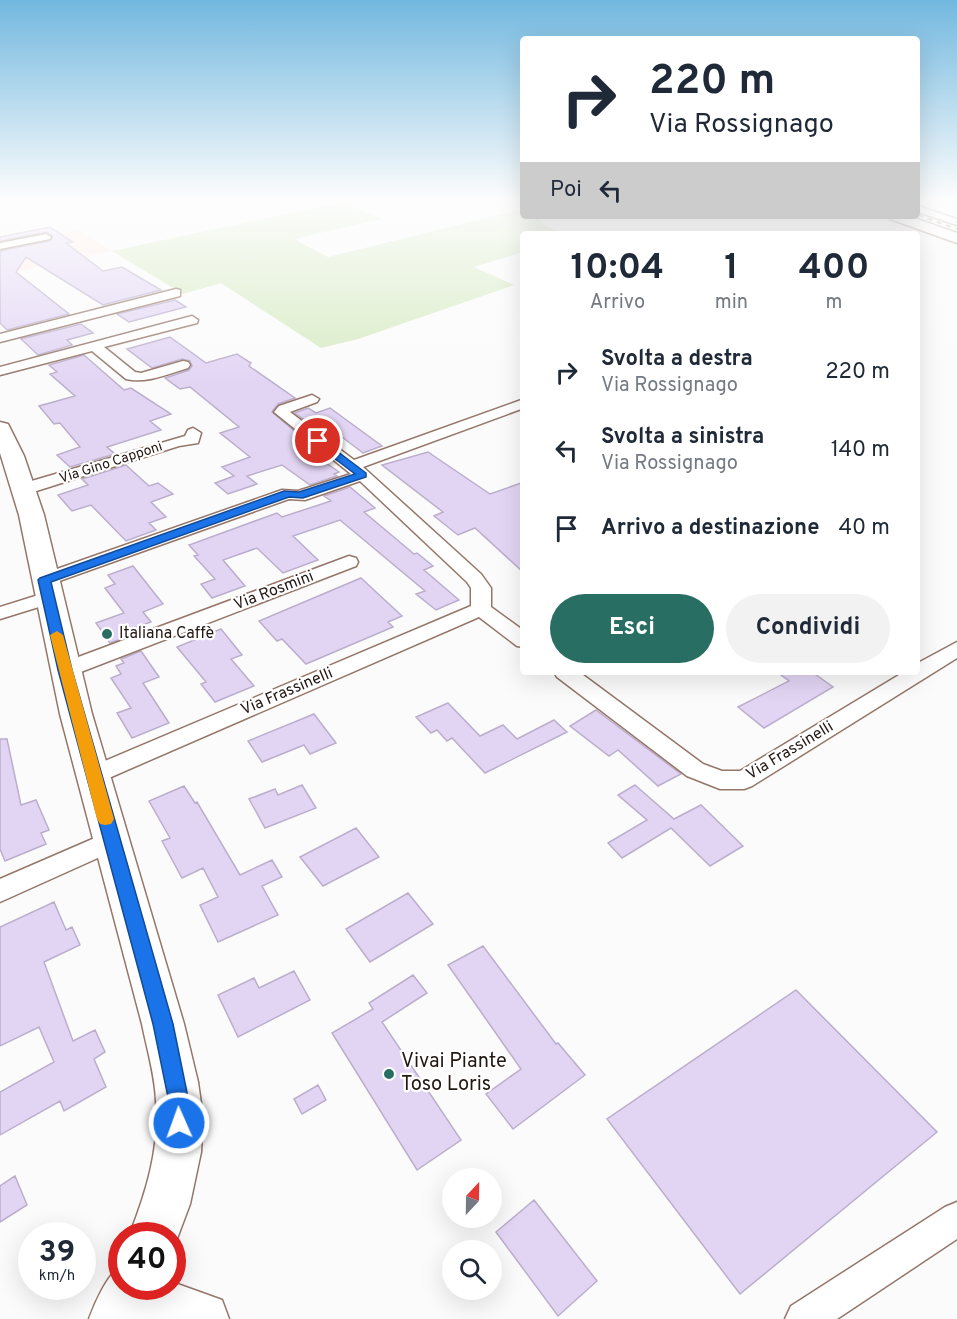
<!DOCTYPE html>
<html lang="it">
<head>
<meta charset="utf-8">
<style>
	:root { --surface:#fff; --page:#f2f2f3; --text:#1f2937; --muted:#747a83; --accent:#296e62 }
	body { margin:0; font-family:Overpass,sans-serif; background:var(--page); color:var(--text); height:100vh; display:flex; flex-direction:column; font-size:22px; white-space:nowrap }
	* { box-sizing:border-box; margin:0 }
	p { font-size:20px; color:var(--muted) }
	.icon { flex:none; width:33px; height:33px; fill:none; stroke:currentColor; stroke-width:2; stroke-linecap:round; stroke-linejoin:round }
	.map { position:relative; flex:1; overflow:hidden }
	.sheet { position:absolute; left:520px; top:231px; width:400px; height:444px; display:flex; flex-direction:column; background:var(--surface); border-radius:6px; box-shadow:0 6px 24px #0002 }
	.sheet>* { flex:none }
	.top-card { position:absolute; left:520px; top:36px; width:400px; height:183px; border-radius:6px; box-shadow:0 6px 24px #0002; background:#fff; color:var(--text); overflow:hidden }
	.needle { width:39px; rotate:22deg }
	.fabs { position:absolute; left:442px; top:1168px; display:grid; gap:12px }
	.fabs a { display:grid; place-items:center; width:60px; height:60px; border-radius:50%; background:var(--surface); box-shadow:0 6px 24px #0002; font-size:30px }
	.speed { position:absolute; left:18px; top:1222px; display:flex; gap:12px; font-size:30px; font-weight:700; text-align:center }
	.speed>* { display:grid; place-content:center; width:78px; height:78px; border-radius:50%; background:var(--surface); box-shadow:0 6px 24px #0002; line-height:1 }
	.speed small { font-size:15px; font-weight:400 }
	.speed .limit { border:9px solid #d22; background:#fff; color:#111 }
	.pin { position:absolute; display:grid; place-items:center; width:51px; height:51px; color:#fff; margin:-26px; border:3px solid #fff; border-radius:50%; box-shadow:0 2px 6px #0007 }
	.me { position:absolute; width:66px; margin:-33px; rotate:358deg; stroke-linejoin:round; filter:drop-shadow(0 0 4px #0008) }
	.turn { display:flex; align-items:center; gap:21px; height:126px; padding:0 30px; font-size:27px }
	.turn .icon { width:78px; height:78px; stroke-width:2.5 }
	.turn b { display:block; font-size:42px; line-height:51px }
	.then { display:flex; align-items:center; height:57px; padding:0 30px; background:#0003; gap:12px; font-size:22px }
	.eta { display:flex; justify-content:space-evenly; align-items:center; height:102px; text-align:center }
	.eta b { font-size:36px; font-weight:700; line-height:42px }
	.cta { display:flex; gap:12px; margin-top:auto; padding:12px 30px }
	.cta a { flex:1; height:69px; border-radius:36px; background:var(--accent); color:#fff; font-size:24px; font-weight:700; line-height:69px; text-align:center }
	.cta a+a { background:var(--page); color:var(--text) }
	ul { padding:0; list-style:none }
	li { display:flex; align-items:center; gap:18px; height:78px; padding:0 30px }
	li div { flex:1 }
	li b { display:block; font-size:22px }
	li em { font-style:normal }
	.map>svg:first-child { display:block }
	.built { fill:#ffede6 }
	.green { fill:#d7ebc3 }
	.building { fill:#e2d5f4; stroke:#bbaecc; stroke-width:1.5 }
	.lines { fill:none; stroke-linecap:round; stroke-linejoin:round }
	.street-casing { stroke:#957669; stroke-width:3 }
	.secondary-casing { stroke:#957669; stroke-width:3 }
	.street { fill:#fff; fill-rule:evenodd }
	.secondary { fill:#fff; fill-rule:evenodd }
	.rail { stroke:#827b78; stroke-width:2; stroke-dasharray:5 5; stroke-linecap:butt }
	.route { fill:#1a73e8; stroke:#114b97; stroke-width:1.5 }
	.slow { fill:#f59e0b }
	.poi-dot { fill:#296e62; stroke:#fff; stroke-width:2 }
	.labels { text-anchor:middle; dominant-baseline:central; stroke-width:4.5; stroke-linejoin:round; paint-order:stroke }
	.far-street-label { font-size:14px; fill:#231712; stroke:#fff }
	.street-label { font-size:16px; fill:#231712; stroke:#fff }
	.poi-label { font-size:16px; fill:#231712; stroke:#fff; text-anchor:start }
	.near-poi-label { font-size:20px; fill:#231712; stroke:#fff; text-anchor:start }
</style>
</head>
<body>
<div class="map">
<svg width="957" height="1319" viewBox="0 0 957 1319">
	<rect width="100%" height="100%" fill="#fbfbfb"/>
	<path class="built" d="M80,230L112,251L0,275V247Z"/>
	<path class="green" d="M344,202L381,219L294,239L328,257L523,209L524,216H536L544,225L562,234H524L523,252L474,267L514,285L358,339L321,348L221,283L183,294L112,251Z"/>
	<path class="building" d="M50,227L73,242L66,243L103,271L122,267L161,290L103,305L26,257L16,272L69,314L7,330L0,323V251L50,241L53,236L46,232L0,241V237Z
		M175,300L186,307L129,322L117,314Z
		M81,324L93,333L67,340L72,345L38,355L21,339Z
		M170,337L206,363L237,354L251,363L249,366L295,398L278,404L272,412L313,447L306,449L339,472L334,474L337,476L310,485L282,465L247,476L257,484L228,494L215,483L234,476L222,467L250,457L220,433L239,427L190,387L180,389L165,378L189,370L192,366L190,361L182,359L152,368L127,349Z
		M84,355L124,390L131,388L171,414L150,421L161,430L107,447L115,454L70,467L57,455L80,447L60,423L54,424L39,406L75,396L50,374L57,372L49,365Z
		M308,408L316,413L330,408L382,446L363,453L342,437L332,440L295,413Z
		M428,452L490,494L524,482V573L475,528L458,535L434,516L443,512L382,465Z
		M126,465L149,486L158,483L173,494L151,502L166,517L149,523L156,530L126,541L91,505L72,511L58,495L88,485L82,479Z
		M350,487L375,508L364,512L414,554L417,553L433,566L424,570L459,600L436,610L416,594L425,591L340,520L293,536L318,560L283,573L257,548L223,560L245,586L212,598L201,584L215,579L194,556L198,555L189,545L277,513L282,517L331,501L324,496Z
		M133,566L163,604L143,612L151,622L126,631L129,636L110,643L96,623L124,613L105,588L115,584L108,575Z
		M361,578L402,616L388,622L393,627L306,664L282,639L277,641L259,621Z
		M221,629L242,655L231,659L254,686L215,702L201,684L206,682L177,647Z
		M141,651L159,677L143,683L169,723L132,738L117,713L131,708L111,678L121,674L116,666L124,663L121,659Z
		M777,672H812L833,687L764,728L738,707L789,681Z
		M448,703L480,736L503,725L517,739L554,720L567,732L485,773L452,738L447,741L437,730L431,733L416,717Z
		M596,710L681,774L658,786L618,750L609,756L570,726Z
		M314,714L336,743L310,754L304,745L262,762L248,741Z
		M0,739H7L21,805L36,800L49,830L41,833L46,844L5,861L0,849Z
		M302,785L316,808L265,828L249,799L275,789L278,795Z
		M635,785L674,819L701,805L743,846L710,866L671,828L622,858L608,843L647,820L618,795Z
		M184,786L195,803L197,802L240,875L272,860L282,877L262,886L278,915L218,942L200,905L218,897L203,868L182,878L162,841L170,838L149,801Z
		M356,828L379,857L323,886L300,857Z
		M408,893L433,924L370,962L346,929Z
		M54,902L66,930L72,927L80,945L44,962L73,1041L95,1030L105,1052L94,1059L106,1087L64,1111L60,1101L0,1135V1092L54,1062L39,1027L0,1046V927Z
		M483,946L556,1044L558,1043L585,1075L513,1129L486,1094L521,1069L448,965Z
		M294,971L310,1000L238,1037L218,995L254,978L259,988Z
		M413,975L427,993L382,1022L461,1140L417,1170L332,1033L373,1009L369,1003Z
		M796,990L937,1132L740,1294L607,1119Z
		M318,1085L326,1100L302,1114L294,1099Z
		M15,1176L27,1205L0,1222V1186Z
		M534,1200L597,1281L558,1316L496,1232Z"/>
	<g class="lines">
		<g class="street-casing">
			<path id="street" d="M918,206L957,219V225L918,212Z
				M46,234L51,237L50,239L0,249V243Z
				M176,289L180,290V296L0,342V334Z
				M192,316L198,320L197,323L104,347L135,372L141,373L183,361L188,362L190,365L188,368C168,374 146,384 126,379L92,351L0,375V367Z
				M312,395L319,399L317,402L290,412L354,460L524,399V408L363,467L481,574L491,588V607L524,631V647L517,646L479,617L102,781L94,784L86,781L82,775L86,769L471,606V588L467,582L360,481L305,500L289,499L51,584H37L34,580L37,576L282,490L298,491L351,474L274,412L279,406Z
				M193,428L201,433L198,443L179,446L30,493H18L16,489L18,485L185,436L188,430Z
				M349,556L356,558L358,562L356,566L73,675L65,677L57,675L54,670L57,665Z
				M48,592L55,594L58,598L55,602L0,619V607Z
				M957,642V658L752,786L744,789H720L687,776L557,677L554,672H579L703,764L722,771H740L904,672H918V663Z
				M111,831L120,834L124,841L120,848L0,902V879Z
				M957,1202V1239L837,1319H785L791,1306L945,1207Z"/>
		</g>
		<g class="secondary-casing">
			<path id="secondary" d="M888,216H909L957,233V243L890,219Z
				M0,422L8,424L24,456L44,515L92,714L184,1024L198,1082L203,1118L201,1152L190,1204L172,1252V1236H129C146,1193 160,1148 156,1101C155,1075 147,1049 142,1024L60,714L19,515L0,453Z
				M122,1266V1287H172V1282L222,1300L229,1319H89C94,1305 108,1272 122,1266Z"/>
		</g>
		<use href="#street" class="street"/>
		<use href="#secondary" class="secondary"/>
		<path class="rail" d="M918,215L957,229"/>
	</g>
	<linearGradient id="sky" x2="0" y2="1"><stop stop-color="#72b8df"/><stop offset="0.52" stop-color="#fdfdfd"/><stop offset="1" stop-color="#fdfdfd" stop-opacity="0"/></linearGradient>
	<rect width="957" height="383" fill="url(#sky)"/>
	<path class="route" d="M314,439H321L366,473V477L303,498L289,497L51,582L72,670L173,1024L189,1102V1123L186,1130L179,1133L171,1130L168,1123L169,1102L153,1024L58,670L38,580L40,578L284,491L299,492L355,474L314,443Z"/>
	<path class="slow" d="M57,631L63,635L114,819L111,824L105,825L100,824L97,819L50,635Z"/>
	<g class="poi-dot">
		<circle cx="107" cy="634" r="6"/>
		<circle cx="389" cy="1074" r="6"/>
	</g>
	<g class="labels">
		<g class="far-street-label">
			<text transform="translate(111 463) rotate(-18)">Via Gino Capponi</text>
		</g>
		<g class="street-label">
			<text transform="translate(274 591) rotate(-21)">Via Rosmini</text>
			<text transform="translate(287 692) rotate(-23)">Via Frassinelli</text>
			<text transform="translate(790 751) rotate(-31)">Via Frassinelli</text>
		</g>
		<g class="poi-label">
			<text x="119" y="634">Italiana Caffè</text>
		</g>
		<g class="near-poi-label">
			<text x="401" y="1062">Vivai Piante<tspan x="401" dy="23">Toso Loris</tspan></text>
		</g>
	</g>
</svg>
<div class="fabs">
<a><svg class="needle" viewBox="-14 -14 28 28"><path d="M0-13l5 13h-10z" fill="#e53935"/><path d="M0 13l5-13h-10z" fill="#747a83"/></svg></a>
<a><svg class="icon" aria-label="search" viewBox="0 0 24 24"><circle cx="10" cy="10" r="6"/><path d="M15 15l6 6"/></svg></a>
</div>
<div class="speed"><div>39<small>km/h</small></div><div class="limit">40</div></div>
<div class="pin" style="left:318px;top:441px;background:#d93025"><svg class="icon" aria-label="arrive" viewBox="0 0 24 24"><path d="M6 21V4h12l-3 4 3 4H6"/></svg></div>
<svg class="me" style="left:179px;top:1123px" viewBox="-20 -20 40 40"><circle r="17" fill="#1a73e8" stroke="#fff" stroke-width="3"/><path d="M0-11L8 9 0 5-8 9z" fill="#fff"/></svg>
<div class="top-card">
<div class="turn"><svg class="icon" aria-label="right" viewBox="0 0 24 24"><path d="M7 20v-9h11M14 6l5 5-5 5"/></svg><div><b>220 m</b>Via Rossignago</div></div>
<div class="then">Poi<svg class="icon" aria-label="left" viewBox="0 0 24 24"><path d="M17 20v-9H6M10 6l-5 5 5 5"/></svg></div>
</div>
<section class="sheet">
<div class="eta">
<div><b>10:04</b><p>Arrivo</p></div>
<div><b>1</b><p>min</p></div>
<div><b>400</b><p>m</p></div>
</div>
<ul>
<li><svg class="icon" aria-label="right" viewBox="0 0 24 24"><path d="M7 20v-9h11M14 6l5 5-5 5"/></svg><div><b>Svolta a destra</b><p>Via Rossignago</p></div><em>220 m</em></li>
<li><svg class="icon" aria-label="left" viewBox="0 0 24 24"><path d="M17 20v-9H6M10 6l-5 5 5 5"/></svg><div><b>Svolta a sinistra</b><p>Via Rossignago</p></div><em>140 m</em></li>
<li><svg class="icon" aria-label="arrive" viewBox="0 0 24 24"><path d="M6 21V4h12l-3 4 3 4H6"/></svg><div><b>Arrivo a destinazione</b></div><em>40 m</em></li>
</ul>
<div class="cta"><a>Esci</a><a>Condividi</a></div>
</section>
</div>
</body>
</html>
